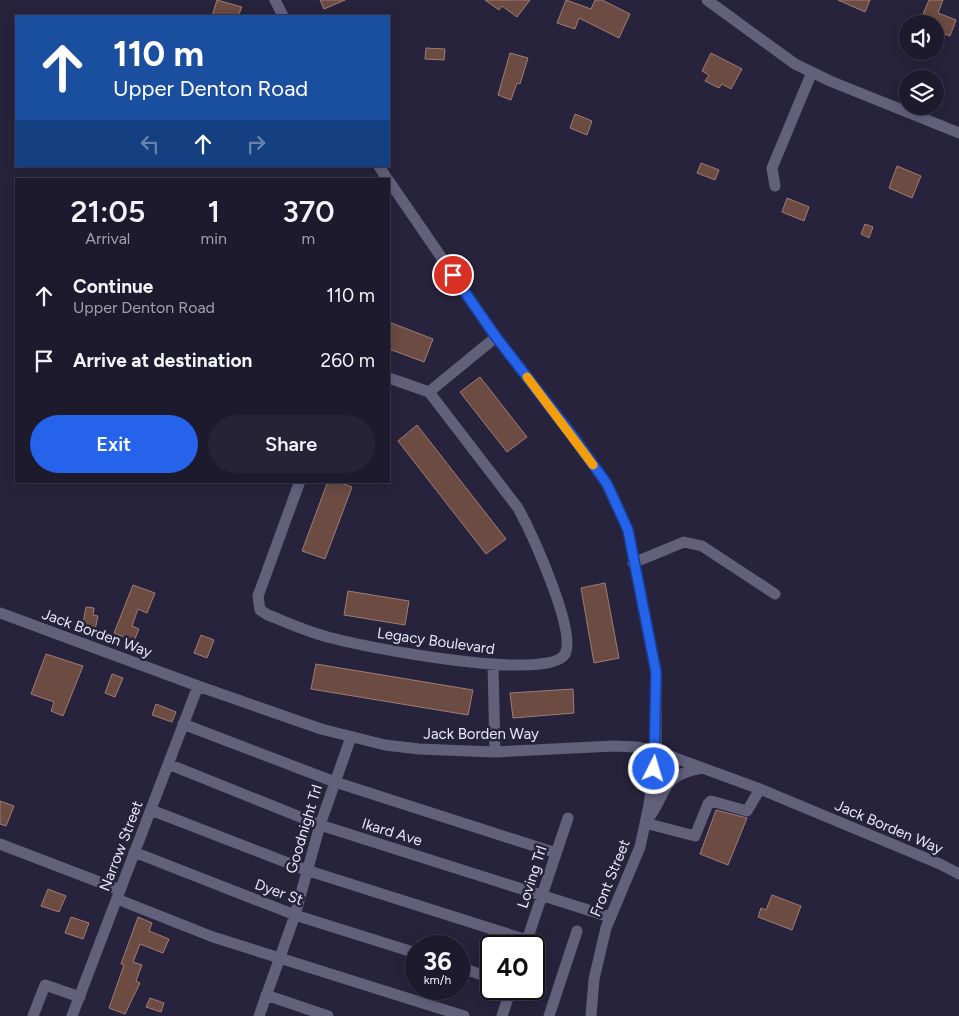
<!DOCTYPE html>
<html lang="en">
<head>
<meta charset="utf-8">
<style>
	:root { --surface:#1d1a2d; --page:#252335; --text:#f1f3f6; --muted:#a0a1aa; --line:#3b3849; --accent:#2563eb }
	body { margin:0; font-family:Figtree,sans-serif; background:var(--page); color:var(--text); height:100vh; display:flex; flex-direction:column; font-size:19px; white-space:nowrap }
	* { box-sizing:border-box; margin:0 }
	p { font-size:16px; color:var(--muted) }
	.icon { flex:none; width:28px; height:28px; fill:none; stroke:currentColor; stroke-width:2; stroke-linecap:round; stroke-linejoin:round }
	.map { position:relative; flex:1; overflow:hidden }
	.sheet { position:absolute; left:15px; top:178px; width:375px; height:305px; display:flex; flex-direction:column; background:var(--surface); border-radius:0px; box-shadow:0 2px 12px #0003,0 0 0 1px var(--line) }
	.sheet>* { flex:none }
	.top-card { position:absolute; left:15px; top:15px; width:375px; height:152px; border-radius:0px; box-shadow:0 2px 12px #0003,0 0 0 1px var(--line); background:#1a4fa0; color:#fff; overflow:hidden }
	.buttons { position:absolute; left:899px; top:15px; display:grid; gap:10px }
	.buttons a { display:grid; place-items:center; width:45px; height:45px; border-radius:50%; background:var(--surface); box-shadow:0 2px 12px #0003,0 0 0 1px var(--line); font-size:25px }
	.speed { position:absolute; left:405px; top:935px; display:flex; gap:10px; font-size:25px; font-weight:700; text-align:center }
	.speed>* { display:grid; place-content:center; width:65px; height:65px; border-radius:50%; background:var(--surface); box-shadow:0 2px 12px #0003,0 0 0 1px var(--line); line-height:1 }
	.speed small { font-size:12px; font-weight:400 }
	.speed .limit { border:2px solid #111; border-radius:8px; background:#fff; color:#111 }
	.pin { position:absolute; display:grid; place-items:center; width:42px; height:42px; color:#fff; margin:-21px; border:2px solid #fff; border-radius:50%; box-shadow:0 1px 5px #0007 }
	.me { position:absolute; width:55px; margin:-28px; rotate:5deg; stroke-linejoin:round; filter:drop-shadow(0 0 4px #0008) }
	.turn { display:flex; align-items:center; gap:18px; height:105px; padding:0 15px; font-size:22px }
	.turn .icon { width:65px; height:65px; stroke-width:2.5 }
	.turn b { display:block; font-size:35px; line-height:42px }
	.lanes { display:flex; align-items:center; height:48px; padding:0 15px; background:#0003; justify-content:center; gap:25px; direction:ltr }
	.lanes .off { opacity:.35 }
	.eta { display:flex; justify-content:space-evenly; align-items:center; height:85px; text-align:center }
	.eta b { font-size:30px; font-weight:600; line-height:35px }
	.primary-button { display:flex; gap:10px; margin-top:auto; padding:10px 15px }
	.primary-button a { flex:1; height:58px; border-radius:30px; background:var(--accent); color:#fff; font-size:20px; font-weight:600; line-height:58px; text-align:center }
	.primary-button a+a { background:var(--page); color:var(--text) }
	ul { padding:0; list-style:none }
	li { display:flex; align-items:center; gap:15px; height:65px; padding:0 15px }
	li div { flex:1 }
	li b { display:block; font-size:19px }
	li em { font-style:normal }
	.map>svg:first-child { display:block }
	.building { fill:#6b4b42; stroke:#a07d73 }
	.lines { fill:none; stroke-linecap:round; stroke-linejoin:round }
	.minor { stroke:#63607c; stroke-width:11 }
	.route-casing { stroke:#184099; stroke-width:12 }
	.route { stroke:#2563eb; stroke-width:9 }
	.slow { stroke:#f59e0b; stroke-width:9 }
	.labels { text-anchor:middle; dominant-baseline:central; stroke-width:5; stroke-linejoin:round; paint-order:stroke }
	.street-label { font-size:15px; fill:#e9e7f8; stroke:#27233c }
</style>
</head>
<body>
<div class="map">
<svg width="959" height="1016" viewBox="0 0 959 1016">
	<rect width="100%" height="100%" fill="#27233c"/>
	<path class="building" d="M217,0L242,7L238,16H212Z
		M320,0H345L324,9Z
		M485,0H530L517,17L502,6L499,10Z
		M566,0L591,9L595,0H602L630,14L619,38L579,18L575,29L557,23Z
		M838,0H870L865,12Z
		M929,0H943L938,13L956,20L950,36L935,30V24H926L929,16L923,14Z
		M426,48L445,49L444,60L425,59Z
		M510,53L528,58L520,84L517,83L511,100L498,95Z
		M711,53L742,69L731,89L722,84L719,88L705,81L709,75L702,71Z
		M575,114L592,121L587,135L570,128Z
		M701,163L719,170L715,180L697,173Z
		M897,166L921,176L912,198L889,188Z
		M787,198L809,207L804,221L782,212Z
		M865,224L873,227L869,238L861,234Z
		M389,322L433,339L424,362L389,349Z
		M480,377L527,437L507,452L460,392Z
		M417,425L506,539L486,554L398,441Z
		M328,481H336L352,487L325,559L302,551Z
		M605,583L619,658L594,663L581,588Z
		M133,585L155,593L147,613L138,609L132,626L139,629L134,641L114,633Z
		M348,591L409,601L405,625L344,615Z
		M86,607L94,608L93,615L98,616L95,630L82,628Z
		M201,635L214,640L207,658L194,653Z
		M46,654L83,666L63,716L51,711L54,702L31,694Z
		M316,664L473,690L468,715L311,689Z
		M112,674L123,678L115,697L105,693Z
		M573,689L574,713L513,718L510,693Z
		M156,704L176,712L172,722L152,715Z
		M0,801L14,806L6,826L0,824Z
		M716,810L747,818L728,865L700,854Z
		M48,889L66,896L59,912L41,906Z
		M772,895L801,906L792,930L758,917L761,908L766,910Z
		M71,917L89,923L83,939L65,933Z
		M138,917L152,923L149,931L169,939L163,953L140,944L133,962L142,965L136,981L140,983L125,1014L109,1008L124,965L121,964Z
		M150,998L164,1003L161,1012L146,1007Z"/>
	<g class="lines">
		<path class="minor" d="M275,0L283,16
			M707,0L795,64L830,81L959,133
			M379,166L387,179
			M389,181L496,337L572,435L607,484L628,530L656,672V751L649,805L640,847L606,928L594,979L591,1016
			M775,186L772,168L812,72
			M389,378L429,392L496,337
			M300,481L258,596L260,610L268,615C289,623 310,633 332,638C364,647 549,683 565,654C577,631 531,532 518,508L429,392
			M633,563L684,542L702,546L775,594
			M0,613L198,686L321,729L385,745L419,749L495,752L614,746L636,747L656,751L760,789L940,864L959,874
			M493,665L495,752
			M183,724L335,782L556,853
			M168,764L320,825L610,917
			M702,768C656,777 670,793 645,823L695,836L708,804L711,801L747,811L760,789
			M151,810L306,870L527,940
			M0,844L120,890
			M134,852L295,915L416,953
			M117,899L213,937L464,1016
			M525,946L568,818
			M459,967L491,978
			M266,995L328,1016
			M33,1016L45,985L80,997
			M72,1016L198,686
			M259,1016L295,915L320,825L351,737
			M502,1016L511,989
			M549,1016L577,931"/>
	</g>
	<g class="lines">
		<g class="route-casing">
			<path id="route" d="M453,275L496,337L572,435L607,484L628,530L656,672L654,769"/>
		</g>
		<use href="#route" class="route"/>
		<path class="slow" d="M527,377L593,465"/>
	</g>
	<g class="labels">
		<g class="street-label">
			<text transform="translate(97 633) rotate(20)">Jack Borden Way</text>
			<text transform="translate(436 641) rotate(8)">Legacy Boulevard</text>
			<text x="481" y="734">Jack Borden Way</text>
			<text transform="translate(889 827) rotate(23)">Jack Borden Way</text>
			<text transform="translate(304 829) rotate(-73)">Goodnight Trl</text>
			<text transform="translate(392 832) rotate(17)">Ikard Ave</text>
			<text transform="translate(121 846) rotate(-69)">Narrow Street</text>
			<text transform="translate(532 877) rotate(-72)">Loving Trl</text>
			<text transform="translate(610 878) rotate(-68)">Front Street</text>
			<text transform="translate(279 892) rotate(20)">Dyer St</text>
		</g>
	</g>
</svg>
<div class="buttons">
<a><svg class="icon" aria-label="sound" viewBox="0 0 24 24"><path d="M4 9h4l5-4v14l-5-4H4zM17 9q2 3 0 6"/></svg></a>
<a><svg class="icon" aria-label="layers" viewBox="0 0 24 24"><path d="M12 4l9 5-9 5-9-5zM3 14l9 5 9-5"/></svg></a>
</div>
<div class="speed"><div>36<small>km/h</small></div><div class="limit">40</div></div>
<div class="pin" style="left:453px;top:275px;background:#d93025"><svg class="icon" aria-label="arrive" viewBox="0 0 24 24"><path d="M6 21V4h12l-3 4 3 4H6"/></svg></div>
<svg class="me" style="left:654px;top:769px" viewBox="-20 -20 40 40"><circle r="17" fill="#2563eb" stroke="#fff" stroke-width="3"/><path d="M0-11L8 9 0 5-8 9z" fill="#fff"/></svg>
<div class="top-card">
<div class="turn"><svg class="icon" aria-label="ahead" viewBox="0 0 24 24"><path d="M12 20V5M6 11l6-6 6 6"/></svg><div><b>110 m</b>Upper Denton Road</div></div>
<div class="lanes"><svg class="icon off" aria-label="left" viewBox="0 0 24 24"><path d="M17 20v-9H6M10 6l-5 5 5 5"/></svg><svg class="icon" aria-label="ahead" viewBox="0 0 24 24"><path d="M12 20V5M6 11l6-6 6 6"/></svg><svg class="icon off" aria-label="right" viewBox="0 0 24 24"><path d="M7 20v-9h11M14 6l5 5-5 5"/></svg></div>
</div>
<section class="sheet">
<div class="eta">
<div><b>21:05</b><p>Arrival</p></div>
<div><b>1</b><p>min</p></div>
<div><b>370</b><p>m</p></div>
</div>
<ul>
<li><svg class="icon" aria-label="ahead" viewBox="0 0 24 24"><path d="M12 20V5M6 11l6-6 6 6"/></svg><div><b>Continue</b><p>Upper Denton Road</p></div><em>110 m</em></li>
<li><svg class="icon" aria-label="arrive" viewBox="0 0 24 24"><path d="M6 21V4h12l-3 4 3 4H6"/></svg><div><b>Arrive at destination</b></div><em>260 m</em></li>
</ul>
<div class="primary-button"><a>Exit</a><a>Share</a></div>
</section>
</div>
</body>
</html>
